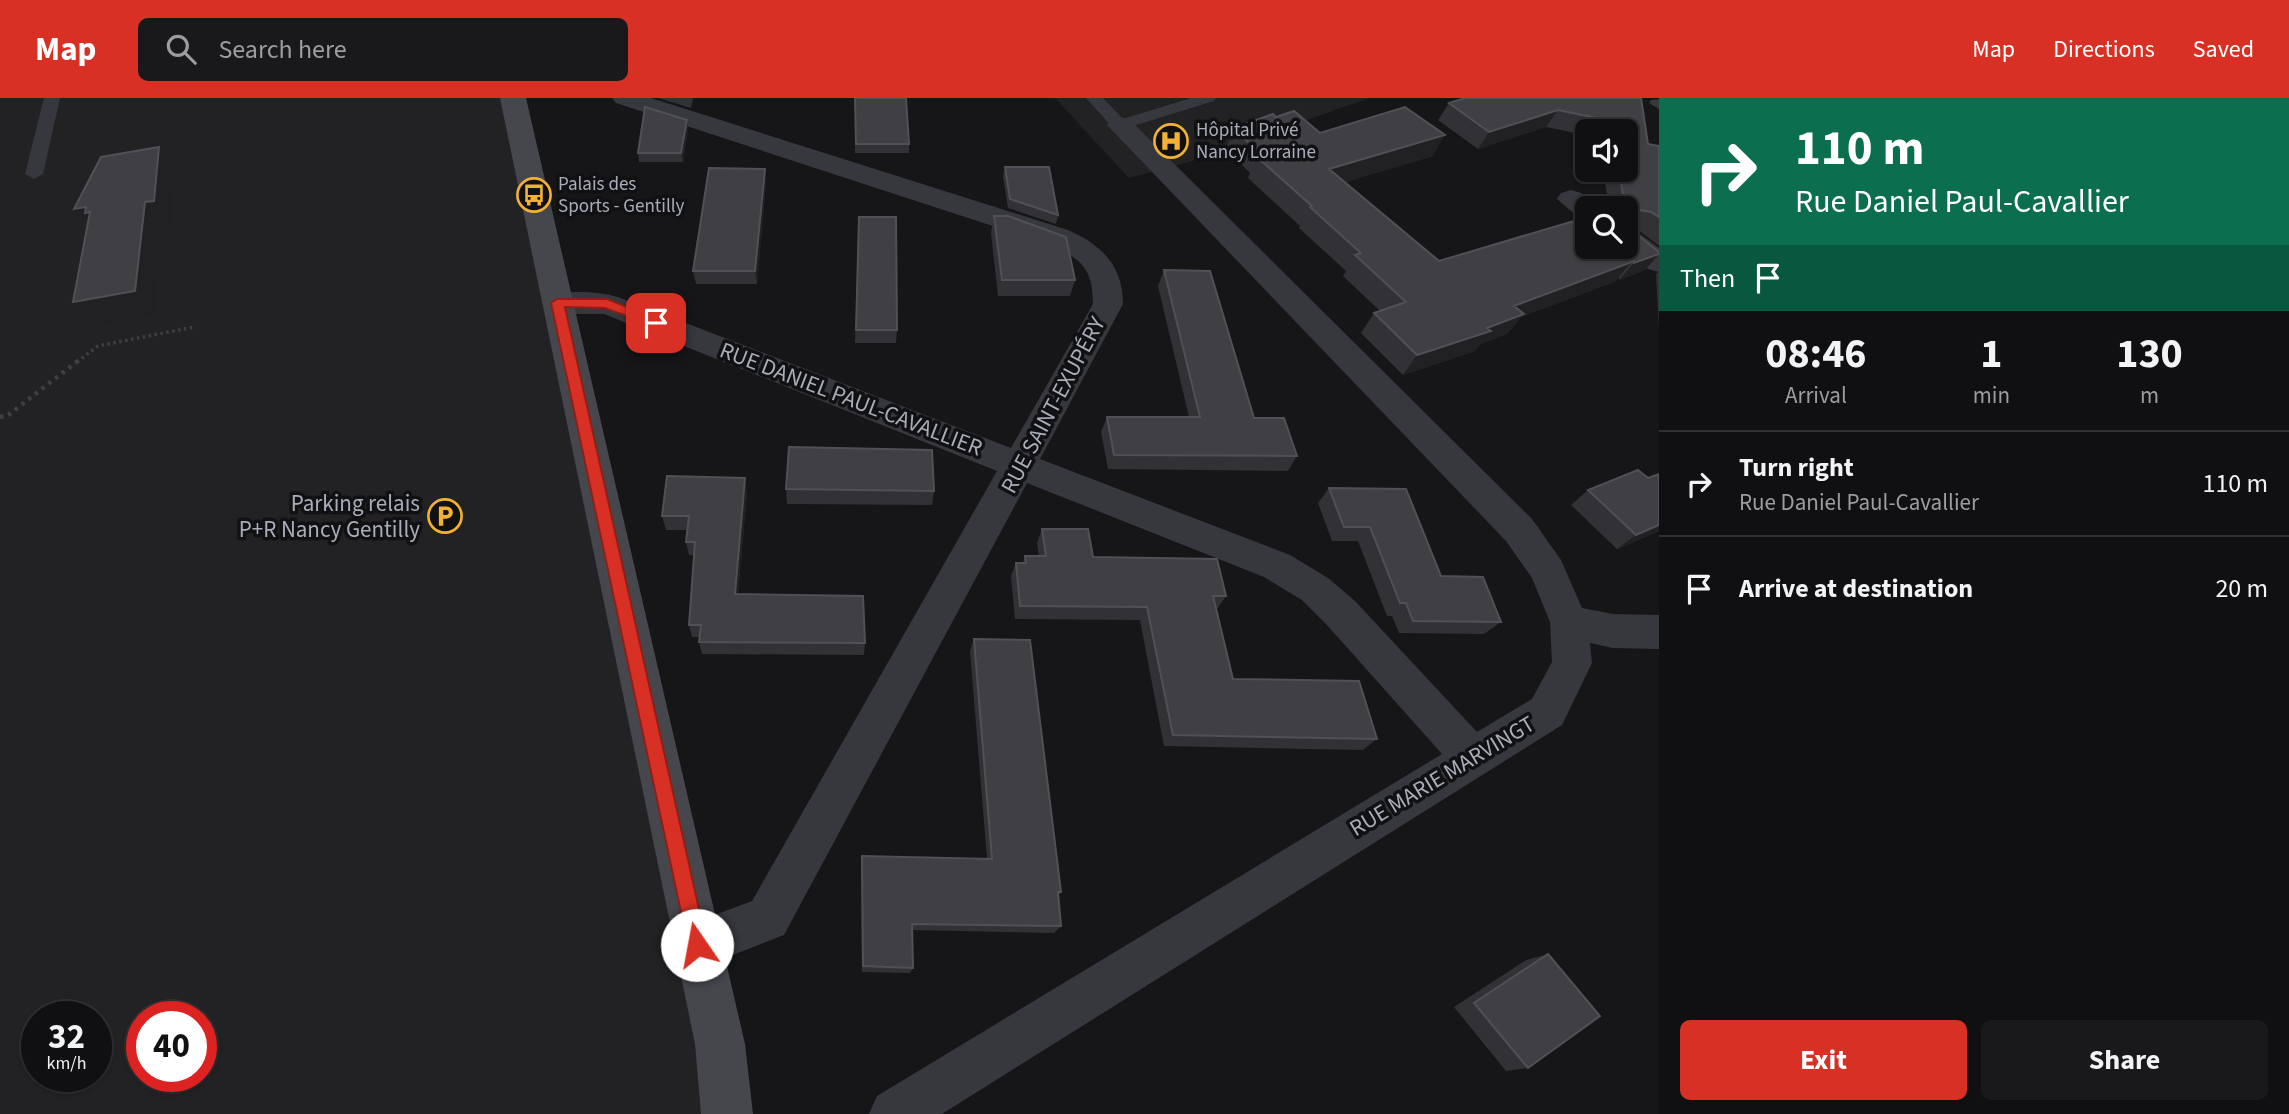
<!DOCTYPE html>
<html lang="en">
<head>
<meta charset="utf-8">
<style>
	:root { --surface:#101012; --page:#19191b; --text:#f1f3f6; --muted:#9c9d9f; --line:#303032; --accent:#d93025 }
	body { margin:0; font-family:"Source Sans 3",sans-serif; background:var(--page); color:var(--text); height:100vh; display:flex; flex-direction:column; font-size:26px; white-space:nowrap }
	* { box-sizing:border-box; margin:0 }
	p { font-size:23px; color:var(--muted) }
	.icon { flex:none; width:38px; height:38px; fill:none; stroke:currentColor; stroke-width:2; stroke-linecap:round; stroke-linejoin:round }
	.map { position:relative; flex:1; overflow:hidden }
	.drawer { display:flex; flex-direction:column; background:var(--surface); width:630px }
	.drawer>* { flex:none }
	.hud { background:#0b6e4f; color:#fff; overflow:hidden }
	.buttons { position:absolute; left:1575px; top:21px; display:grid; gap:14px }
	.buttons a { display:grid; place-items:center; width:63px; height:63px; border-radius:10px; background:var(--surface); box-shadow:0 2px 5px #0004,0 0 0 2px var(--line); font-size:35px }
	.speed { position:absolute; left:21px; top:903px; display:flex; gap:14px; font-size:35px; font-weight:700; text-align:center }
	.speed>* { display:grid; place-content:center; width:91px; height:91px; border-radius:50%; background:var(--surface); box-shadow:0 2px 5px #0004,0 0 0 2px var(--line); line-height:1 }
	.speed small { font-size:18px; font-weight:400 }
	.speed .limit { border:10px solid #d22; background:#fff; color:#111 }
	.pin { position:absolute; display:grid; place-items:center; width:60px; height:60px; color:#fff; margin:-30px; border-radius:14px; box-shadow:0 4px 10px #0006 }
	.me { position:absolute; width:77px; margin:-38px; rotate:348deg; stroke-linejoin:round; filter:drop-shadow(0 0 5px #0008) }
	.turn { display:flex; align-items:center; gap:24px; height:147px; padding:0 21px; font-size:32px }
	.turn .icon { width:91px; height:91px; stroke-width:2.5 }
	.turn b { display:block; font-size:49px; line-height:60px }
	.then { display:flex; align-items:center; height:66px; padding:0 21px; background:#0003; gap:14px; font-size:26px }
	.eta { display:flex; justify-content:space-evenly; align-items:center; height:119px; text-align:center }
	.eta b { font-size:42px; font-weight:700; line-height:49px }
	.cta { display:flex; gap:14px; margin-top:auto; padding:14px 21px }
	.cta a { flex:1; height:80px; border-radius:10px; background:var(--accent); color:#fff; font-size:28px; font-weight:700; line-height:80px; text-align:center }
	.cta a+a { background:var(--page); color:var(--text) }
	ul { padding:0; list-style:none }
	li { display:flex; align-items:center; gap:21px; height:105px; padding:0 21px; border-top:2px solid var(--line) }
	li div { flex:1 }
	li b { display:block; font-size:26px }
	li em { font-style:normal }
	header { display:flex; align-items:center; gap:42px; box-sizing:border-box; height:98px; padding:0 35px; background:var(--accent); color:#fff }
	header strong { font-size:33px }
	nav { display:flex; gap:38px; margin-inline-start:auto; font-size:24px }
	.search { width:490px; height:63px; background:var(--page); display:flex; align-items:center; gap:18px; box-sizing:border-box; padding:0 24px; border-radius:10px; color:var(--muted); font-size:26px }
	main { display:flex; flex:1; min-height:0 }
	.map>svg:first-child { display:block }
	.built { fill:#222225; fill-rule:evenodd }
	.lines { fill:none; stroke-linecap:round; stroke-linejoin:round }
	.path-far1 { stroke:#3d3f44; stroke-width:3.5; stroke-dasharray:2.5 3.5; stroke-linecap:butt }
	.path { stroke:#3d3f44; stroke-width:4.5; stroke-dasharray:3.5 5; stroke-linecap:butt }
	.lane { fill:#37383d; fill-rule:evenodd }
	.street { fill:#37383d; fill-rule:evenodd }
	.secondary { fill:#45474d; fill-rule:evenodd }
	.wall { fill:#323236 }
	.shaded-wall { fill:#212124 }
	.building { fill:#3f3f44; stroke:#4f5156; stroke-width:2 }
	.route { fill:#d93025; stroke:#8d1f18; stroke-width:2 }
	.labels { text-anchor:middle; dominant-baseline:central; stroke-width:7; stroke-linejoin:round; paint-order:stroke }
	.far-poi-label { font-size:19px; fill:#a8adb8; stroke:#111113; text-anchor:start }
	.street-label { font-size:23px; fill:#a8adb8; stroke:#111113 }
	.poi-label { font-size:23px; fill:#a8adb8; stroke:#111113; text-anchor:end }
</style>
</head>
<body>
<header>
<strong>Map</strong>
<div class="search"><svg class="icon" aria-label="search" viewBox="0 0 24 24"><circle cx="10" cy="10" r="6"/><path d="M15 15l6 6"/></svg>Search here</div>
<nav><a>Map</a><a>Directions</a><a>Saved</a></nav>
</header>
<main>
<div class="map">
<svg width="1659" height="1016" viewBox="0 0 1659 1016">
	<rect width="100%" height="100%" fill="#161618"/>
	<path class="built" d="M0,0H525L721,1016H0ZM37,919H96V978H37ZM142,919H201V978H142Z
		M1055,0H1369L1189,64L1129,80Z"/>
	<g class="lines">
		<path class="path-far1" d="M77,264L98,248L194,229"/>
		<path class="path" d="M0,319L7,318L79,262"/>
		<path class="lane" d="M44,0H60L43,76L34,81L25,76Z
			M1086,0H1103L1123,21L1191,0H1216L1214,3L1120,32L1114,31Z
			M1659,1V11L1649,5L1651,2Z"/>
		<path class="street" d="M612,0H651L1068,132C1102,147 1123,168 1123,206L1040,361L1290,457L1328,480L1355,503L1477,634L1532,601L1552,564L1550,524L1532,480L1506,443L1107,27L1111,21L1120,19L1129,21L1532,421L1561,462L1582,510L1613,516L1659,517V551L1613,550L1590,545L1592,565L1562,627L942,1016H869L877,998L1442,656L1327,527L1302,502L1264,479L1027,385L784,837L697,871L680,864L673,847L680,830L752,803L997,373L604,216H557L546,212L542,205L546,198C567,192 597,193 618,199L1011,350L1093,206C1093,169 1080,160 1048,146L616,5Z
			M1571,92L1581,95L1600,110H1587V121L1577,118L1557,101L1561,95Z
			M1626,131L1636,133L1659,150V174L1648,171L1619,149H1626Z"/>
		<path class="secondary" d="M500,0H526L745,946L753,1016H701L695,946Z"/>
	</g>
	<path class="wall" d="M658,0H693L691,10Z
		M855,0L909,46V55H855Z
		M1463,0H1641L1648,46L1659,48V148L1637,131L1634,135L1659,154V157L1645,172L1619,182V179L1614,184L1521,219L1507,236L1480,246L1475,253L1403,277L1361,235L1374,215L1380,213L1343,178L1346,173L1299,130L1300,128L1248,80L1250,75L1226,51L1234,30L1276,19L1320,35L1433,58L1345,84L1439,163L1614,150V149H1626V110H1609L1603,72H1626V33H1587V54H1586L1585,37L1546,29L1478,51L1438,22L1449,5Z
		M687,22L688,31L683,64H639L638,55Z
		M1005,69L1058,117L1056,126L1008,110L1003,78Z
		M766,84L757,186H696L693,173Z
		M994,118L1075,182L1070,198H998L991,135Z
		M859,119L897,232L896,245H855Z
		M1164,172L1254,320L1297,358L1288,373L1108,371L1101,334L1107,319H1189L1158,188Z
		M1659,173V230L1656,176Z
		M1659,376V433L1617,451L1571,407L1588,392L1648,380Z
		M1329,390L1441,478L1501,524L1484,536L1399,535L1392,518H1387L1358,443H1332L1318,405Z
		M786,391L934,393L932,407L787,406Z
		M747,394L738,496L865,545L864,557L702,556L699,544L700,539H692L689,527L694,457H689L686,444L688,432H666L662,418Z
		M1042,431L1093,459L1226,498L1217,511L1233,581L1377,641L1363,652L1164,648L1140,522L1015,521L1011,478L1016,465H1023L1025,458H1039L1037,445Z
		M974,541L1061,794L1058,798L1061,828L1054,835L912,832L913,870L910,875L862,874L861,767L862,758L987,761L970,553Z
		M1548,856L1528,970L1506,973L1454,909L1526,862Z"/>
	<path class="shaded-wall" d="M1558,12L1546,29L1478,51L1489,34Z
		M687,22L688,31L683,64L681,55Z
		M1445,37L1433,58L1319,92L1329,71Z
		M159,49L175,73L170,127L162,128L153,216L94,228L73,204L145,104Z
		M765,71L766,84L757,186L755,173Z
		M86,109L109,138L93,135L74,111Z
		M1659,156L1645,172L1619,182L1634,165Z
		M1632,164L1614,184L1521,219L1507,236L1480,246L1475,253L1403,277L1417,257L1487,230L1514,208Z
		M745,380L747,394L737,509L735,496Z
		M1659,427V433L1617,451L1636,437Z"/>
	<path class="building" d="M855,0H906L909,46H856Z
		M1465,0H1641L1648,46L1659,48V119L1651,114L1639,112L1638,130L1631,132L1659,154V156L1634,165L1619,72H1626V33H1599L1597,20L1558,12L1489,34L1449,5Z
		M645,9L687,22L681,55H638Z
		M1405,9L1445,37L1329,71L1439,163L1577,122L1587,130V149H1612L1632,164L1514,208L1524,216L1487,230L1491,233L1417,257L1374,215L1406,204L1355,157L1361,155L1310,109L1312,108L1257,59L1262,58L1234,30L1273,16L1276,19L1294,13L1320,35Z
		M159,49L154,103L145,104L135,193L73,204L90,114L85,115L86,109L74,111L101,59Z
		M1005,69H1049L1058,117L1010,101Z
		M709,70L765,71L755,173H693Z
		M994,118H1008L1066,139L1075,182H1002Z
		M859,119H896L897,232H856Z
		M1164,172L1210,173L1254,320H1284L1297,358L1114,357L1107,319H1200Z
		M789,349L932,352L934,393L786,391Z
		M1638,372L1648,380L1659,376V427L1636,437L1588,392Z
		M667,378L745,380L735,496L863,498L865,545L699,544L701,527H689L695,444H686L689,418H662Z
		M1329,390L1406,391L1441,478L1483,479L1501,524L1413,523L1406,505H1400L1370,429H1344Z
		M1042,431H1088L1093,459L1217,461L1226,498H1213L1233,581L1359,583L1377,641L1173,637L1147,509L1020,508L1016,465H1026L1025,458H1046Z
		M974,541L1030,542L1061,794H1058L1061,828L912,826L913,870L863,868L862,758L992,761Z
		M1548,856L1600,918L1528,970L1474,905Z"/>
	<path class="route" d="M557,201H607L660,222L662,225L656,229L605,210L565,209L707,847L704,854L697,856L690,854L688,847L551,205Z"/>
	<defs>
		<g id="hospital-ring" transform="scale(1.75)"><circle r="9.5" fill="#111113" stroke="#f2b134" stroke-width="1.5"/><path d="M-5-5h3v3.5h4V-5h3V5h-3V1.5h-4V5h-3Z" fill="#f2b134"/></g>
		<g id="bus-ring" transform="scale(1.75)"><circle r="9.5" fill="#111113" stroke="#f2b134" stroke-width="1.5"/><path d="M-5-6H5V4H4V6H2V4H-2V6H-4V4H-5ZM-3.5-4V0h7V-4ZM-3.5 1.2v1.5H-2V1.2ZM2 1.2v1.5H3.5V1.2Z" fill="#f2b134"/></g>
		<g id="parking-ring" transform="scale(1.75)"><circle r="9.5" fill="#111113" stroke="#f2b134" stroke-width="1.5"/><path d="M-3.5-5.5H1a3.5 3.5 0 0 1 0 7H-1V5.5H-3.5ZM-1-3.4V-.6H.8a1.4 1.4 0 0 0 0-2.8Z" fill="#f2b134"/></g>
	</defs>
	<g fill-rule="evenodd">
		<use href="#hospital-ring" x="1171" y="43"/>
		<use href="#bus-ring" x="534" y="97"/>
		<use href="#parking-ring" x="445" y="418"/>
	</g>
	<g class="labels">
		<g class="far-poi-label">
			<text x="1196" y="32">Hôpital Privé<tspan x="1196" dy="22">Nancy Lorraine</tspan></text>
			<text x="558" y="86">Palais des<tspan x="558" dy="22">Sports - Gentilly</tspan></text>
		</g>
		<g class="street-label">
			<text transform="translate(851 301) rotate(21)">RUE DANIEL PAUL-CAVALLIER</text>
			<text transform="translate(1053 307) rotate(-62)">RUE SAINT-EXUPÉRY</text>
			<text transform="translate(1442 678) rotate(-31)">RUE MARIE MARVINGT</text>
		</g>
		<g class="poi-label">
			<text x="420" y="405">Parking relais<tspan x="420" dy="26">P+R Nancy Gentilly</tspan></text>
		</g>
	</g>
</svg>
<div class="buttons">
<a><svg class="icon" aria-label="sound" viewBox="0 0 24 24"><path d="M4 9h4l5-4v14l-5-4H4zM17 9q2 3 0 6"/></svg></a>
<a><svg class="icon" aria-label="search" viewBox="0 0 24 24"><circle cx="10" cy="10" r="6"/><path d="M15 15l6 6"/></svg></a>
</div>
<div class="speed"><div>32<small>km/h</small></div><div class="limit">40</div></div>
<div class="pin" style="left:656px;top:225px;background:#d93025"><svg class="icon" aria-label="arrive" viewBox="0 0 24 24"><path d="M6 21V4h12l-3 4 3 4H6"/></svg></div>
<svg class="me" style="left:697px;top:847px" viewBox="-20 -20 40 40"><circle r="19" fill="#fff"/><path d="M0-13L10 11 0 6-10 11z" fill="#d93025"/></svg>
</div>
<section class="drawer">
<div class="hud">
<div class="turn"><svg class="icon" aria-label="right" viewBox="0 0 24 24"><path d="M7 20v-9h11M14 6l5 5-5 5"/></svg><div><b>110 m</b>Rue Daniel Paul-Cavallier</div></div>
<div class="then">Then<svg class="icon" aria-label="arrive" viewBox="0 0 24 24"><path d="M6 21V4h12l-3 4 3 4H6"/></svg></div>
</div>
<div class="eta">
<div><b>08:46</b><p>Arrival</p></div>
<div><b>1</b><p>min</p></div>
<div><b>130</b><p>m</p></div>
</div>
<ul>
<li><svg class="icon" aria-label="right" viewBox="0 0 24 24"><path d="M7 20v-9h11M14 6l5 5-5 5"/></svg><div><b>Turn right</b><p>Rue Daniel Paul-Cavallier</p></div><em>110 m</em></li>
<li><svg class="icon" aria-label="arrive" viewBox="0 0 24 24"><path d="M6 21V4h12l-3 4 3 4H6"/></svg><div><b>Arrive at destination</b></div><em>20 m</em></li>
</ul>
<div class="cta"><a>Exit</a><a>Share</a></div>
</section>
</main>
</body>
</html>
